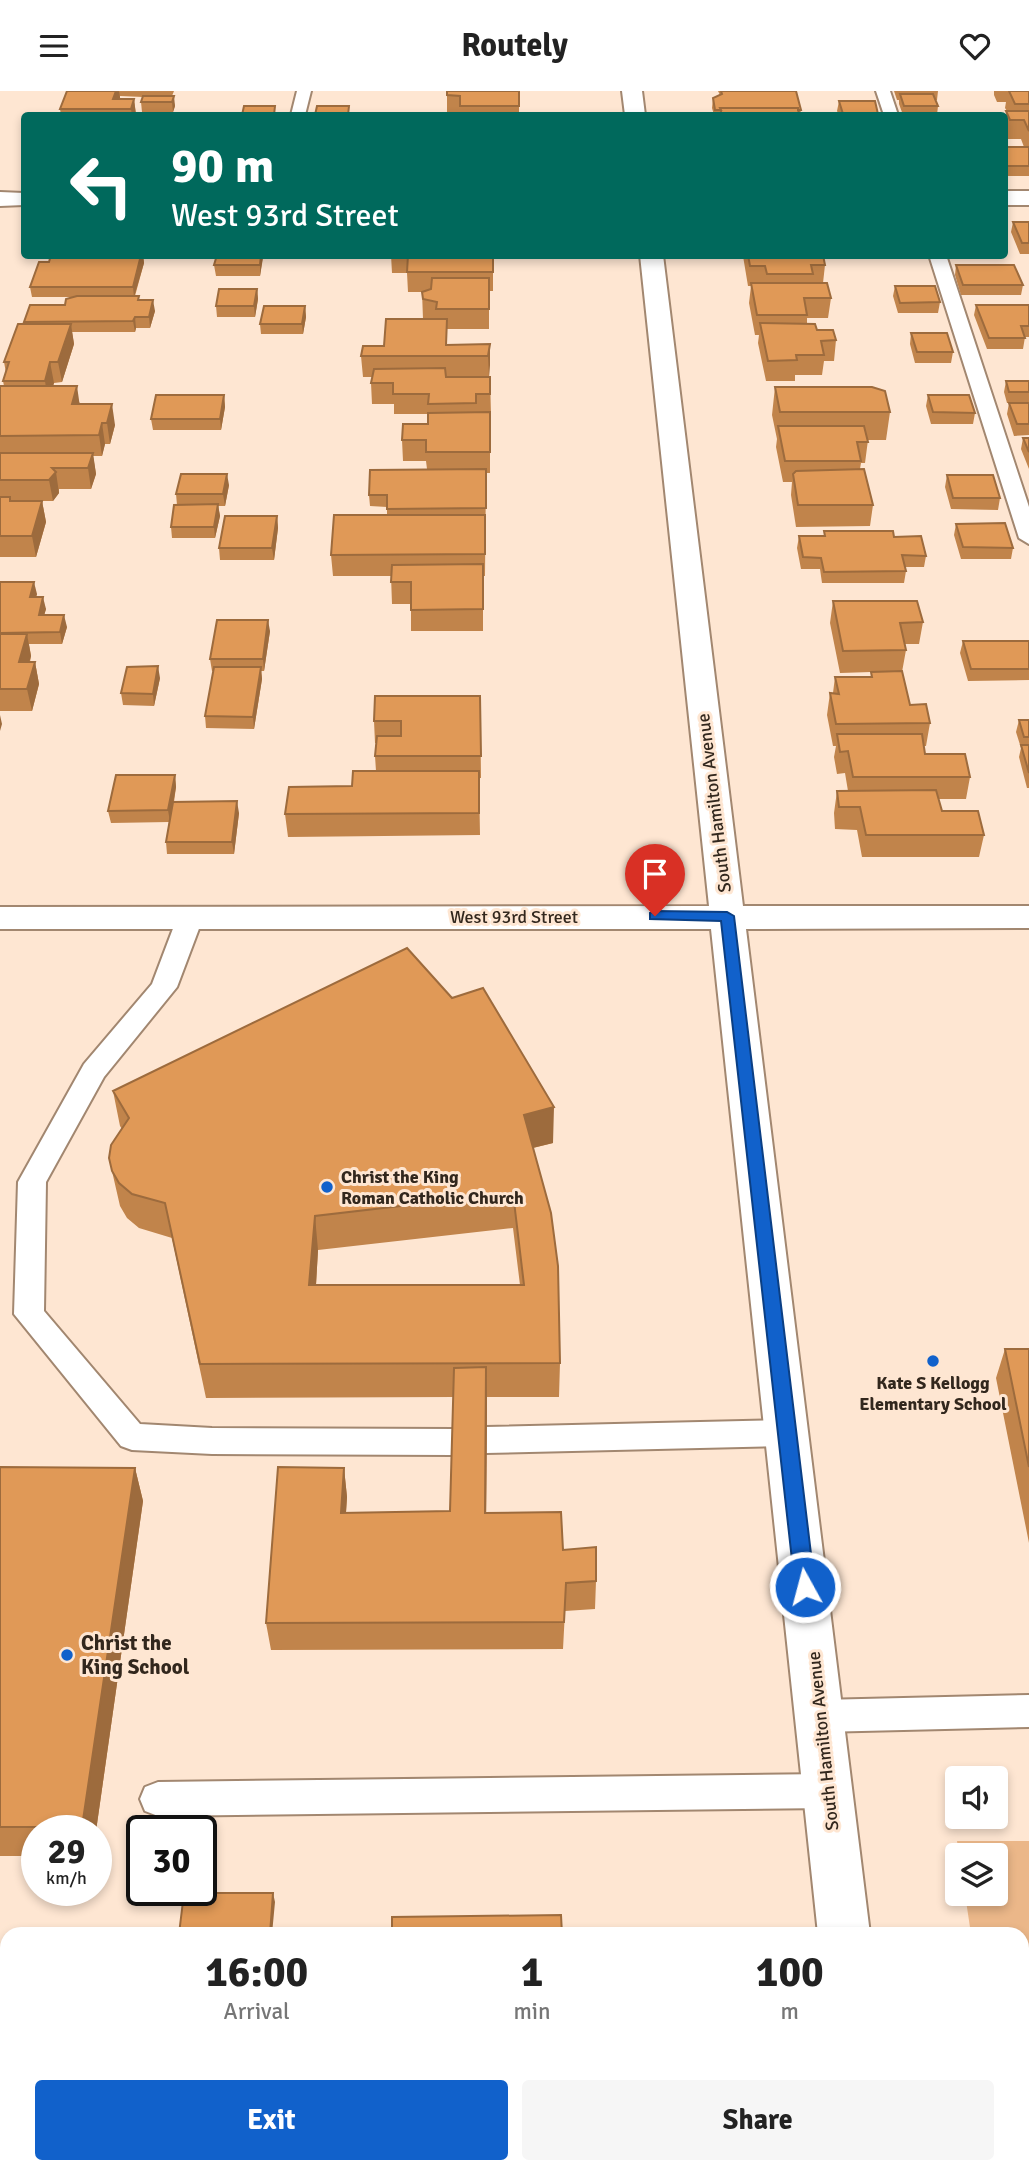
<!DOCTYPE html>
<html lang="en">
<head>
<meta charset="utf-8">
<style>
	:root { --surface:#fff; --page:#f6f6f6; --text:#222; --muted:#767676; --accent:#1161cb }
	body { margin:0; font-family:Signika,sans-serif; background:var(--page); color:var(--text); height:100vh; display:flex; flex-direction:column; font-size:26px; white-space:nowrap }
	* { box-sizing:border-box; margin:0 }
	p { font-size:23px; color:var(--muted) }
	.icon { flex:none; width:38px; height:38px; fill:none; stroke:currentColor; stroke-width:2; stroke-linecap:round; stroke-linejoin:round }
	.map { position:relative; flex:1; overflow:hidden }
	.sheet { position:absolute; left:0px; top:1836px; width:1029px; height:247px; display:flex; flex-direction:column; background:var(--surface); border-radius:21px 21px 0 0; box-shadow:0 4px 10px #0003 }
	.sheet>* { flex:none }
	.hud { position:absolute; left:21px; top:21px; width:987px; height:147px; border-radius:7px; box-shadow:0 4px 10px #0003; background:#00695c; color:#fff; overflow:hidden }
	.fabs { position:absolute; left:945px; top:1675px; display:grid; gap:14px }
	.fabs a { display:grid; place-items:center; width:63px; height:63px; border-radius:7px; background:var(--surface); box-shadow:0 4px 10px #0003; font-size:35px }
	.speed { position:absolute; left:21px; top:1724px; display:flex; gap:14px; font-size:35px; font-weight:700; text-align:center }
	.speed>* { display:grid; place-content:center; width:91px; height:91px; border-radius:50%; background:var(--surface); box-shadow:0 4px 10px #0003; line-height:1 }
	.speed small { font-size:18px; font-weight:400 }
	.speed .limit { border:4px solid #111; border-radius:10px; background:#fff; color:#111 }
	.pin { position:absolute; display:grid; place-items:center; width:60px; height:60px; color:#fff; margin:-72px -30px; border-radius:50% 50% 50% 0; rotate:-45deg; box-shadow:0 0 7px #0007 }
	.pin .icon { rotate:45deg }
	.me { position:absolute; width:77px; margin:-38px; rotate:353deg; stroke-linejoin:round; filter:drop-shadow(0 0 5px #0008) }
	.turn { display:flex; align-items:center; gap:24px; height:147px; padding:0 35px; font-size:32px }
	.turn .icon { width:91px; height:91px; stroke-width:2.5 }
	.turn b { display:block; font-size:49px; line-height:60px }
	.eta { display:flex; justify-content:space-evenly; align-items:center; height:119px; text-align:center }
	.eta b { font-size:42px; font-weight:800; line-height:49px }
	.action { display:flex; gap:14px; margin-top:auto; padding:14px 35px }
	.action a { flex:1; height:80px; border-radius:7px; background:var(--accent); color:#fff; font-size:28px; font-weight:800; line-height:80px; text-align:center }
	.action a+a { background:var(--page); color:var(--text) }
	header { display:flex; justify-content:space-between; align-items:center; height:91px; padding:0 35px; background:var(--surface); font-size:32px; font-weight:800 }
	.map>svg:first-child { display:block }
	.green { fill:#ebb789 }
	.lines { fill:none; stroke-linecap:round; stroke-linejoin:round }
	.lane-casing { stroke:#a28770; stroke-width:4 }
	.street-casing { stroke:#a28770; stroke-width:4 }
	.lane { fill:#fff; fill-rule:evenodd }
	.street { fill:#fff; fill-rule:evenodd }
	.wall { fill:#c1844b; fill-rule:evenodd }
	.shaded-wall { fill:#9d6b3d }
	.building { fill:#e09957; stroke:#9d6b3d; stroke-width:2; fill-rule:evenodd }
	.route { fill:#1161cb; stroke:#0b3f84; stroke-width:2 }
	.poi-dot { fill:#1161cb; stroke:#fee6d2; stroke-width:2.5 }
	.labels { text-anchor:middle; dominant-baseline:central; stroke-width:6; stroke-linejoin:round; paint-order:stroke }
	.street-label { font-size:18px; fill:#32271d; stroke:#fee6d2 }
	.poi-label { font-size:18px; font-weight:bold; fill:#32271d; stroke:#fee6d2; text-anchor:start }
	.near-poi-label { font-size:21px; font-weight:bold; fill:#32271d; stroke:#fee6d2; text-anchor:start }
</style>
</head>
<body>
<header><svg class="icon" aria-label="menu" viewBox="0 0 24 24"><path d="M4 6h16M4 12h16M4 18h16"/></svg>Routely<svg class="icon" aria-label="heart" viewBox="0 0 24 24"><path d="M12 20l-8-8c-3-5 5-10 8-4 3-6 11-1 8 4z"/></svg></header>
<div class="map">
<svg width="1029" height="2081" viewBox="0 0 1029 2081">
	<rect width="100%" height="100%" fill="#fee6d2"/>
	<path class="green" d="M957,1750H1029V2081H1008L1007,2076H1022V1843H971L965,1803L996,1802V1764H959Z"/>
	<g class="lines">
		<g class="lane-casing">
			<path id="lane" d="M297,0H311L305,24H291Z
				M876,0H890L898,24H884Z
				M929,164H946L1029,416V453L1019,447Z
				M190,819L199,821L203,827L177,896L104,986L46,1091L44,1220L140,1333L212,1337L454,1338L465,1342L470,1351L465,1360L454,1364L212,1363L132,1359L121,1355L14,1223L18,1091L84,973L152,893L177,827L181,821Z
				M787,1329L798,1333L803,1342L798,1351L787,1355L486,1362L475,1358L470,1349L475,1340L486,1336Z
				M1029,1604V1636L820,1641L807,1637L802,1625L807,1613L820,1609Z
				M828,1683L841,1688L846,1700L841,1712L828,1717L158,1725L145,1720L140,1708L145,1696L158,1691Z"/>
		</g>
		<g class="street-casing">
			<path id="street" d="M622,0H642L645,24H625Z
				M1004,100H1029V114H1004Z
				M0,101L24,102V114L0,115Z
				M640,164H663L743,815H1029V837L746,838L870,1843H818L711,838H0V816L709,815Z
				M843,2076H899L900,2081H844Z"/>
		</g>
		<use href="#lane" class="lane"/>
		<use href="#street" class="street"/>
	</g>
	<path class="wall" d="M67,0H174L172,5L175,15L173,21H142L141,11L143,6L120,5V8H134L136,24H61L60,18Z
		M447,0H519V24H460V23H447Z
		M718,0H796L801,19L800,24H714L712,17L713,7L720,4Z
		M894,0H938L937,9H936L938,15L937,24H903L899,13V9H897Z
		M994,0H999V3V0H1029V85H1004V56H1024L1021,48H1007L1004,42V30L1007,20L1005,17L1006,11H997L994,4Z
		M839,10L878,23V24H839L837,20Z
		M1013,131H1029V163H1020L1011,141Z
		M51,164H143L144,172L135,205L155,220L150,237H136L135,241H72L74,253L62,291L54,292L53,295L115,334L110,353H105L102,365H93L96,383L91,398H59V402L53,410H42L46,431L36,466H0V295H4L3,290L6,282L4,271L25,233L24,231L65,214L73,206H32L30,196L49,171Z
		M217,164H263L260,185H216L214,174Z
		M391,164L493,166V200H489V238H447V254L490,253L489,286H490L491,324H490V382H486L485,485H483V540H411V513H392L391,485H333L331,464L387,424V416L370,415L369,404L427,378L426,370H403L402,349L428,333V323H394V313H372L371,292L372,286H363L361,265L384,255L426,228H423L422,201H424H408L407,182H392Z
		M741,164H823L825,174L823,192L831,207L828,227H807V233L836,249L834,270H824L822,284H795V290H766L758,252L759,244H755L749,212L751,195H748L743,165Z
		M956,174L1023,194L1021,204H961L955,184Z
		M895,195L940,211L938,222H898L893,205Z
		M257,198L258,208L255,226H217L216,215Z
		M976,214H1029V246H1025L1023,258H987L974,224Z
		M305,215L306,226L303,243H261L260,233Z
		M911,242L953,261L951,272H915L910,253Z
		M1006,290H1029V344L1014,345L1007,323L1009,312H1007L1004,301Z
		M775,296L890,321L886,349H868L865,372H861L860,378L873,414L870,435L796,436L791,404L792,391H783L776,356L777,348L772,324Z
		M224,304L225,316L221,339H153L151,328Z
		M928,304L975,322L973,333H931L926,315Z
		M1023,347H1029V378L1021,358Z
		M947,384L1000,407L998,419L951,418L945,396Z
		M229,394L225,415H218L220,425L215,447H172L171,436L177,414L176,403Z
		M277,425L278,437L274,469H220L219,457Z
		M956,433L1013,457L1011,468H961L954,444Z
		M824,440L894,446L926,465L924,476H905L906,480L904,492H822L820,478H801L797,457L799,445H824Z
		M0,491L37,503L36,506L46,518L44,524L67,536L62,553H29L31,565L30,571H35L39,593L32,620H0Z
		M833,510L923,531L919,553H905L906,559L902,581L910,614L930,632L926,655H924L925,663L970,686L966,708H938L942,720L984,744L979,766H862L857,739L835,738L834,722L837,700H848L845,682L837,683L834,666L836,655H833L827,624L830,602H833L835,586H871V581L840,582L830,532Z
		M270,540L264,580H261L262,588L254,638L206,637L205,625L213,580H212L210,568Z
		M963,550H1029V589L968,590L960,562Z
		M160,587L154,615L123,614L121,602Z
		M480,605L481,687H479L480,744L288,746L285,723L352,695L376,680L375,665L376,652H375L374,630Z
		M1019,629H1029V697H1027L1019,666L1021,657L1016,641Z
		M175,684L176,696L174,711L239,722L234,763H167L166,751L169,731L111,732L108,720Z
		M113,1000L553,1052L533,1057L560,1272L559,1306H487L486,1422L563,1459L596,1490L595,1518L565,1520L563,1558L271,1559L266,1532L344,1377L347,1406L346,1422L450,1420L454,1306L206,1307L172,1147L139,1137L127,1127L120,1115L109,1067L122,1038L120,1035ZM513,1137L520,1194H316L318,1159Z
		M1005,1258H1029V1452L996,1287Z
		M0,1376L135,1377L143,1410L96,1740H37V1765H0Z"/>
	<path class="shaded-wall" d="M116,0H119L121,13L113,8Z
		M174,5L175,15L173,21L172,11Z
		M134,8L136,24H132L131,18Z
		M141,164H143L144,172L134,206L133,196Z
		M261,164H263V167L260,185V174Z
		M257,198L258,208L255,226L254,215Z
		M153,209L155,220L150,237L149,226Z
		M305,215L306,226L303,243L302,233Z
		M135,226L136,237L135,241L133,230Z
		M71,233L74,253L62,291L58,271Z
		M490,253V274L489,286L488,265Z
		M50,271L54,292L48,310L45,290Z
		M77,295L80,316L72,313Z
		M224,304L225,316L221,339L220,328Z
		M112,313L115,334L110,353L107,332Z
		M102,332L105,353L102,365L99,344Z
		M93,362L96,383L91,398L88,377Z
		M56,381L59,402L53,410L49,389Z
		M227,383L229,394L225,415L223,403Z
		M42,410L46,431L36,466L32,445Z
		M218,413L220,425L215,447L214,436Z
		M277,425L278,437L274,469L272,457Z
		M34,491L37,503L32,518L30,506Z
		M43,506L46,518L41,535L39,524Z
		M64,524L67,536L62,553L60,541Z
		M268,529L270,540L264,580L263,568Z
		M27,543L31,565L23,593L19,571Z
		M35,571L39,593L32,620L27,598Z
		M158,575L160,587L154,615L153,603Z
		M261,576L262,588L254,638L253,626Z
		M0,624L2,633L0,640Z
		M175,684L176,696L170,731L168,719Z
		M237,710L239,722L234,763L232,751Z
		M554,1016L553,1052L524,1059V1024Z
		M315,1125L318,1159L314,1228L309,1194Z
		M486,1276L487,1305L486,1450L485,1422Z
		M135,1377L143,1410L96,1740H83L82,1736Z
		M344,1377L347,1406L344,1450L341,1422Z
		M273,1802L275,1811L272,1843H270Z
		M253,2076H258V2081H252Z"/>
	<path class="building" d="M67,0H116L113,8H134L131,18H60Z
		M447,0H519V15H460V5L447,4Z
		M721,0H796L801,19H798V17H720L721,19H715L713,7L722,3Z
		M1009,0H1029V13H1015Z
		M900,3H933L938,15H904Z
		M143,5H174L172,11H141Z
		M839,10H875L878,23H843Z
		M244,15H275L274,24H242Z
		M317,15H349L348,24H315Z
		M720,17H798L799,24H722Z
		M1006,20H1029V40L1024,29H1010Z
		M1004,56H1029V75H1004Z
		M1013,131H1029V152H1022Z
		M51,164H141L133,196H30L39,171H49Z
		M217,164H261L260,174H214Z
		M408,164L493,166V181H407Z
		M748,164H823L825,174H811L813,183H767L765,175H750Z
		M956,174H1014L1023,194H963Z
		M432,187H489V218H436L437,211L423,208L422,201L431,198Z
		M751,192H827L831,207H804L807,224H757Z
		M895,195H935L940,211L900,212Z
		M219,198H257L254,215H216Z
		M77,205H139L138,209H153L149,226H135L133,230L24,231L30,214H65L66,208Z
		M976,214H1029V235H1021L1025,247H989Z
		M264,215H305L302,233H260Z
		M386,228H447L446,254L490,253L488,265H361L363,255H384Z
		M760,232L815,233L817,239H833L836,249L821,250L824,264H796L797,269L768,270Z
		M18,233H71L58,271H50L45,290H3L9,271H4Z
		M911,242H947L953,261H917Z
		M445,277L446,286H490V303H476V312L428,313L429,303H393V292H371L374,278Z
		M1006,290H1029V301H1009Z
		M0,295H77L72,313H112L107,332H102L99,344L0,345Z
		M775,296H872L885,300L890,321H780Z
		M156,304H224L220,328H151Z
		M928,304H969L975,322L933,321Z
		M1009,312H1029V333H1017Z
		M490,321V361H426V349H402L403,333H428V322Z
		M778,335H864L868,351H857L861,370H785Z
		M1023,347H1029V361Z
		M0,362H93L88,377H52L56,381L49,389H0Z
		M486,378V417L387,418V404H369L370,379Z
		M864,378L873,414H798L793,383L796,380Z
		M181,383H227L223,403H176Z
		M947,384H993L1000,407H953Z
		M0,406H10V410H42L32,445H0Z
		M218,413L214,436H171L174,414Z
		M334,424H485V463L331,464Z
		M225,425H277L272,457H219Z
		M1005,432L1013,457L963,456L956,433Z
		M824,440H893L894,446L921,445L926,465L902,464L906,480L824,481L821,467L803,466L799,445H825Z
		M483,473V518L411,519V491H391L392,474Z
		M0,491H34L30,506H43L39,524H64L60,541L0,542Z
		M833,510H917L923,531L900,532L906,559L843,560Z
		M217,529H268L263,568H210Z
		M0,543H27L19,571H35L27,598H0Z
		M963,550H1029V578H971Z
		M158,575L153,603L121,602L127,576Z
		M214,576H261L253,626L205,625Z
		M902,580L910,614L926,613L930,632L836,633L830,602L839,603L835,586H872L871,581Z
		M375,605H480L481,665H375L377,645H401V630H374Z
		M1019,629H1029V646H1024Z
		M837,643H922L925,663H965L970,686H853L848,660L840,661Z
		M1021,654H1029V682Z
		M353,680H479V722L285,723L289,696L352,695Z
		M116,684H175L168,719L108,720Z
		M936,699L942,720H978L984,744H866L860,716H839L837,700Z
		M237,710L232,751H166L173,711Z
		M407,857L452,907L483,897L554,1016L524,1024L551,1122L558,1175L560,1272L200,1273L165,1112L132,1103L119,1092L112,1080L109,1067L111,1054L129,1027L113,1000ZM513,1102L524,1194H309L315,1125Z
		M1005,1258H1029V1376Z
		M486,1276L485,1422L561,1421L563,1459L596,1456V1490L566,1492L564,1531L266,1532L278,1376L344,1377L341,1422L450,1420L454,1277Z
		M0,1376L135,1377L82,1736H0Z
		M184,1802H273L270,1843H179Z
		M561,1824L562,1843H392V1826Z
		M142,2076H253L252,2081H141Z
		M346,2076H564L565,2081H346Z"/>
	<path class="route" d="M655,820L727,821L734,825L815,1496L812,1502L805,1505L798,1502L795,1496L721,830L650,828V822Z"/>
	<g class="poi-dot">
		<circle cx="327" cy="1096" r="7"/>
		<circle cx="933" cy="1270" r="7"/>
		<circle cx="67" cy="1564" r="7"/>
	</g>
	<g class="labels">
		<g class="street-label">
			<text transform="translate(714 712) rotate(-97)">South Hamilton Avenue</text>
			<text x="514" y="826">West 93rd Street</text>
			<text transform="translate(823 1650) rotate(-96)">South Hamilton Avenue</text>
		</g>
		<g class="poi-label">
			<text x="341" y="1086">Christ the King<tspan x="341" dy="21">Roman Catholic Church</tspan></text>
			<text x="933" y="1292" text-anchor="middle">Kate S Kellogg<tspan x="933" dy="21">Elementary School</tspan></text>
		</g>
		<g class="near-poi-label">
			<text x="81" y="1552">Christ the<tspan x="81" dy="24">King School</tspan></text>
		</g>
	</g>
</svg>
<div class="fabs">
<a><svg class="icon" aria-label="sound" viewBox="0 0 24 24"><path d="M4 9h4l5-4v14l-5-4H4zM17 9q2 3 0 6"/></svg></a>
<a><svg class="icon" aria-label="layers" viewBox="0 0 24 24"><path d="M12 4l9 5-9 5-9-5zM3 14l9 5 9-5"/></svg></a>
</div>
<div class="speed"><div>29<small>km/h</small></div><div class="limit">30</div></div>
<div class="pin" style="left:655px;top:825px;background:#d93025"><svg class="icon" aria-label="arrive" viewBox="0 0 24 24"><path d="M6 21V4h12l-3 4 3 4H6"/></svg></div>
<svg class="me" style="left:805px;top:1496px" viewBox="-20 -20 40 40"><circle r="17" fill="#1161cb" stroke="#fff" stroke-width="3"/><path d="M0-11L8 9 0 5-8 9z" fill="#fff"/></svg>
<div class="hud">
<div class="turn"><svg class="icon" aria-label="left" viewBox="0 0 24 24"><path d="M17 20v-9H6M10 6l-5 5 5 5"/></svg><div><b>90 m</b>West 93rd Street</div></div>
</div>
<section class="sheet">
<div class="eta">
<div><b>16:00</b><p>Arrival</p></div>
<div><b>1</b><p>min</p></div>
<div><b>100</b><p>m</p></div>
</div>
<div class="action"><a>Exit</a><a>Share</a></div>
</section>
</div>
</body>
</html>
